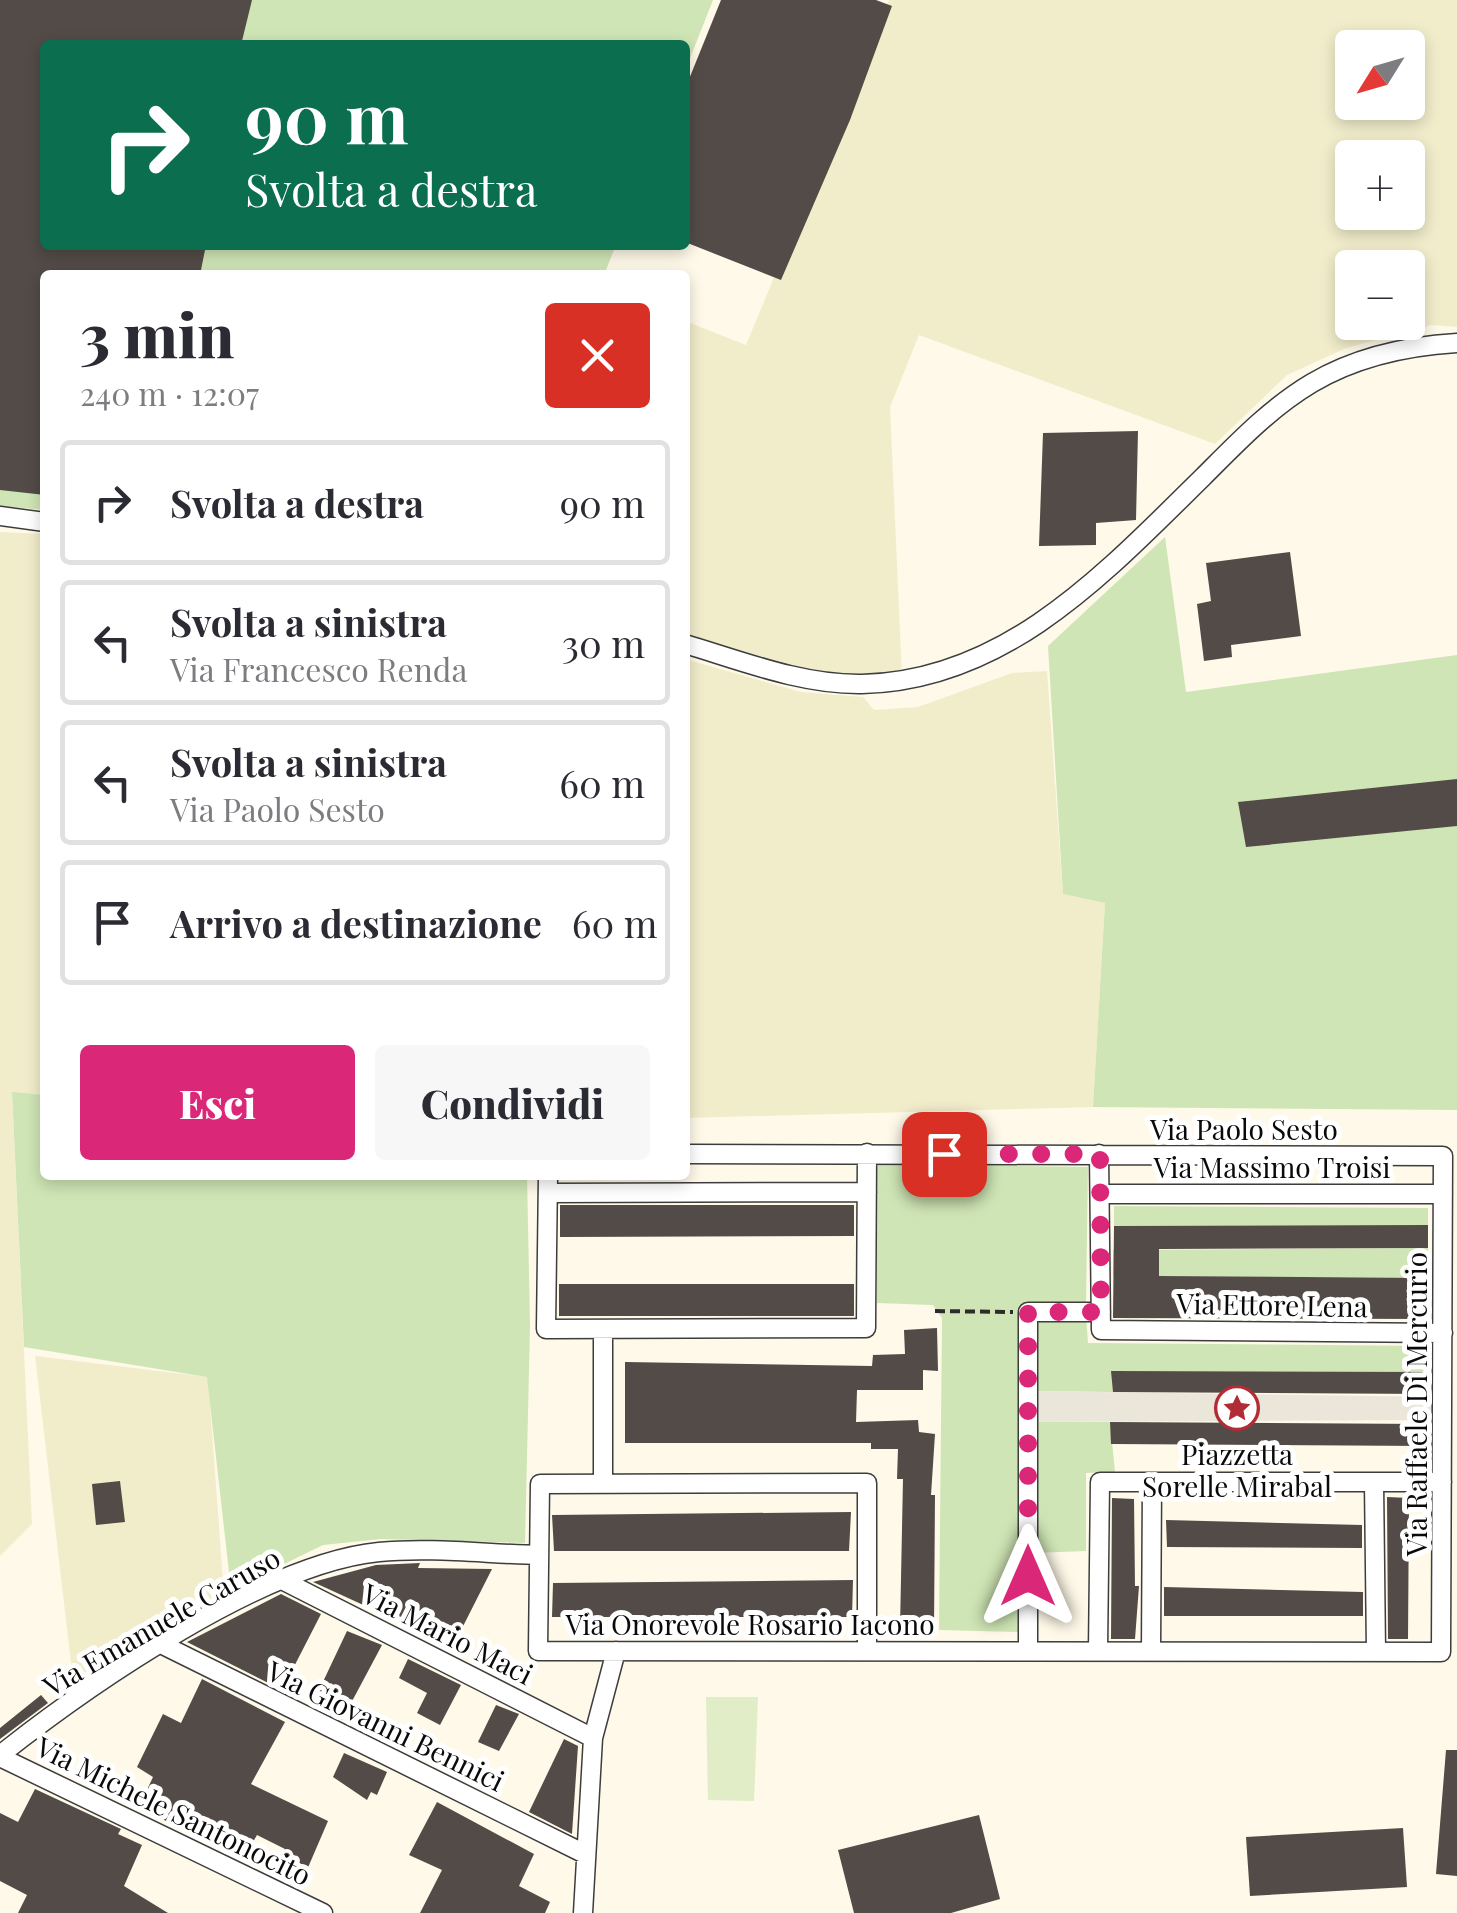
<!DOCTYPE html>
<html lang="it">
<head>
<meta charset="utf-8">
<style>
	:root { --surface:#fff; --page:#f7f7f7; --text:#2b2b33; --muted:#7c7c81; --line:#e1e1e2; --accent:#db2777 }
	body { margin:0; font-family:"Playfair Display",serif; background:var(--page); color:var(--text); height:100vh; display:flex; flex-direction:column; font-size:38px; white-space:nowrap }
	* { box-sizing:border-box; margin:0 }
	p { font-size:32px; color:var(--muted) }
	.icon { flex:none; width:55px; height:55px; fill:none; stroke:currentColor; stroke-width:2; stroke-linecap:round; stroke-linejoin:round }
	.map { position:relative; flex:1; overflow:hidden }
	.drawer { position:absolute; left:40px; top:270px; width:650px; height:910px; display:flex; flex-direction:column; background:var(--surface); border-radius:10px; box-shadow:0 5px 15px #0003 }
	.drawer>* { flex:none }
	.top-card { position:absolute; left:40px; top:40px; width:650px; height:210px; border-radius:10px; box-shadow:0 5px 15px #0003; background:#0b6e4f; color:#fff; overflow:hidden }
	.needle { width:65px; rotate:233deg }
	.controls { position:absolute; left:1335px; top:30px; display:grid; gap:20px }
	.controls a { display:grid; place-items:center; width:90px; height:90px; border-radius:10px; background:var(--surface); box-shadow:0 5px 15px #0003; font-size:50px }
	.pin { position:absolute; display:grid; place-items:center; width:85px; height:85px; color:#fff; margin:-42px; border-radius:20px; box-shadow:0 5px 15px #0006 }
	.me { position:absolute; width:110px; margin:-55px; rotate:0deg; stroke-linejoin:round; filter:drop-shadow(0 0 8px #0008) }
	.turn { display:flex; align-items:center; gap:35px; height:210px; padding:0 40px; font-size:45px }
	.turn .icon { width:130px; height:130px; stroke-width:2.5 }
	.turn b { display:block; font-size:70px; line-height:85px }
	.round { display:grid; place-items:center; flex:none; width:105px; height:105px; border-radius:10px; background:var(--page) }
	.overview { display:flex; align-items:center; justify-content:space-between; height:170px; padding:0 40px }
	h1 { font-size:60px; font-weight:800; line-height:75px }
	.primary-button { display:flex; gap:20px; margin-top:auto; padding:20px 40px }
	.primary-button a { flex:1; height:115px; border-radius:10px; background:var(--accent); color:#fff; font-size:40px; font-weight:800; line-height:115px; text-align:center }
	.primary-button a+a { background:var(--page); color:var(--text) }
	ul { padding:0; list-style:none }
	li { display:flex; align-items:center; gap:30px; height:125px; margin:0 20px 15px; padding:0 20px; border:5px solid var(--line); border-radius:10px }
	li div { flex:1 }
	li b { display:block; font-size:38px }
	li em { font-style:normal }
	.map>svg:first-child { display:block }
	.farmland { fill:#f1edcb; fill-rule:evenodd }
	.green { fill:#cfe5b5 }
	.pitch { fill:#e0edc6 }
	.plaza { fill:#ebe6da }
	.building { fill:#524b47 }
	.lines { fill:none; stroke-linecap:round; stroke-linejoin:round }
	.minor-casing { stroke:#3d3d3d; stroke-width:21 }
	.path { stroke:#2c2c2c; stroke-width:4; stroke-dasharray:10 5; stroke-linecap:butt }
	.minor { stroke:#fff; stroke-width:18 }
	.route { stroke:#db2777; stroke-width:18; stroke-dasharray:0 32.4 }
	.labels { text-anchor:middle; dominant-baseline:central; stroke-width:10; stroke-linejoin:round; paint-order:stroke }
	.street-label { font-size:28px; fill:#0a0a0a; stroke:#fff }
	.poi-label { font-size:28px; fill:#0a0a0a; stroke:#fff }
</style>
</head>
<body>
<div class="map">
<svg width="1457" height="1913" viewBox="0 0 1457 1913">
	<rect width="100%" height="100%" fill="#fef9e8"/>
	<path class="farmland" d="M889,0H1457V327L1431,325L1346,348L1287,375L1215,444L919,335L890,407L902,678L815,675L685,635V321L746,345ZM1352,48H1408V102H1352ZM1352,158H1408V212H1352ZM1352,268H1408V322H1352Z
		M0,532L45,534V1095L12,1093L32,1524L0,1556Z
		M685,659L801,692L863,697L874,710L918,707L1012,673L1047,671L1063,894L1105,903L1093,1107L685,1118Z
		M35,1356L208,1377L224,1595L74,1688Z"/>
	<path class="green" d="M0,0H713L685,71V45H45V245H616L604,275H45V510L0,506Z
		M1165,537L1186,692L1457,655V1110L1093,1107L1105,903L1063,894L1048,646Z
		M12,1092L45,1095V1175H527L530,1326L525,1543L381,1539L323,1545L231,1590L207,1377L24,1347Z
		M875,1164L1088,1167L1086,1304L1026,1308L1021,1632L939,1630L942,1318L933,1305L877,1303Z
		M1114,1206L1428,1208V1225L1114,1226Z
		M1428,1248V1278L1113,1276V1250Z
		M1086,1314L1088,1343L1428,1346V1372L1113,1371V1392L1031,1391V1315Z
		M1031,1422H1110L1115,1472L1086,1473V1551L1032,1553Z"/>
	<path class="pitch" d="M706,1697H758L754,1801L708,1800Z"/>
	<path class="plaza" d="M1031,1391L1443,1397V1420L1031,1422Z"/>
	<path class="building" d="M0,0H252L241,45H45V245H206L200,275H45V495L0,490Z
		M721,0H876L892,6L850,120L781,280L685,242V89Z
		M1138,431L1136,520L1096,523V545L1039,546L1043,433Z
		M1290,552L1301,636L1231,645L1232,657L1204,661L1197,604L1211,601L1206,563Z
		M1457,779V826L1246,847L1238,802Z
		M560,1205H854V1236L560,1237Z
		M1428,1225V1248L1159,1249V1276L1428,1278V1319L1113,1318L1114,1226Z
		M559,1284H854V1316H559Z
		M937,1328L938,1371L923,1370V1390H857L856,1422L918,1420L919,1432L935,1434L931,1495H935L934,1630L900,1629L903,1479H897L898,1449H871V1443H625V1362L872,1366L873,1355L905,1354L904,1330Z
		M1111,1371L1428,1372V1394L1113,1392Z
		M1110,1422L1426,1424V1446L1111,1444Z
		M120,1481L125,1522L96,1525L92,1484Z
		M1387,1497L1409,1498L1408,1639H1388Z
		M1112,1498L1134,1499L1135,1586H1139L1135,1639H1111Z
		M851,1512L849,1551H554L552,1515Z
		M1166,1520L1362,1525V1548L1167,1547Z
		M420,1563L418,1568L492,1569L453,1646L313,1582L376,1565Z
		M853,1580L852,1617H552L553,1583Z
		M1164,1587L1363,1592V1616H1164Z
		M281,1594L321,1614L282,1690L187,1642Z
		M347,1631L382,1645L342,1720L312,1705Z
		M408,1659L461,1685L440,1725L417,1713L427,1693L399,1678Z
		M202,1679L285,1722L251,1784L328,1821L300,1886L270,1870L285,1849L257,1835L250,1847L212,1828L205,1841L139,1807L153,1777L137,1767L163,1714L181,1723Z
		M41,1695L48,1703L0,1739V1728Z
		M496,1705L519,1714L499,1751L478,1742Z
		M564,1739L578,1746L572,1834L529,1812Z
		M1446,1750H1457V1876L1436,1874Z
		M344,1753L387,1772L377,1795L371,1792L367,1800L333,1777Z
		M35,1789L121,1829L118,1834L142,1845L124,1886L168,1913H18L27,1895L0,1881V1813L18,1822Z
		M437,1802L534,1854L519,1886L550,1902L545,1913H420L442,1870L409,1855Z
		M979,1815L1000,1899L951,1913H854L838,1850Z
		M1403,1828L1407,1887L1250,1896L1246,1837Z"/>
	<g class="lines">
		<g class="minor-casing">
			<path id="minor" d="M0,516L45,522
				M685,644C742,661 802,685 862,684C1007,681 1107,571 1203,477C1237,443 1270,408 1312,383C1356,357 1407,346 1457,343
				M685,1154L1443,1156L1441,1652L538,1651L540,1484L867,1483V1651
				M1099,1154L1101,1330L1443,1333
				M548,1175L546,1329L866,1328L867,1153
				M548,1193L867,1192
				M1100,1194H1443
				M1374,1482L1376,1652
				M603,1483V1329
				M278,1578L593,1738
				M163,1645L585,1854
				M1028,1651V1312H1101
				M1098,1651L1100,1482H1442
				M1151,1651L1152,1482
				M0,1755C91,1683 265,1563 379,1552C431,1547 487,1554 539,1555
				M0,1757L323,1913
				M583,1913L593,1738L616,1651"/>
		</g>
		<path class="path" d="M935,1311L1013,1312"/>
		<use href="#minor" class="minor"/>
	</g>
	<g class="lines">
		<path class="route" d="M944,1154H1100L1101,1312H1028V1576"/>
	</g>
	<defs>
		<g id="sight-ring" transform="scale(2.25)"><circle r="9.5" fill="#fff" stroke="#b12c35" stroke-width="1.5"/><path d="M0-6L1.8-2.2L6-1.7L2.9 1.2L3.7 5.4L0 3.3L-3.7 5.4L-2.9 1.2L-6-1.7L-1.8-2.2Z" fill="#b12c35"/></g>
	</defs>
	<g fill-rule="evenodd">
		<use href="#sight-ring" x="1237" y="1408"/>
	</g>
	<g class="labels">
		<g class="street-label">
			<text x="1244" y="1128">Via Paolo Sesto</text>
			<text x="1272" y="1166">Via Massimo Troisi</text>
			<text transform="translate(1272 1304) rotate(1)">Via Ettore Lena</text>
			<text transform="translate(1415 1404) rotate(-90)">Via Raffaele Di Mercurio</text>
			<text transform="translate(161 1621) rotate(-30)">Via Emanuele Caruso</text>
			<text x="750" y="1623">Via Onorevole Rosario Iacono</text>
			<text transform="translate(448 1633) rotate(27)">Via Mario Maci</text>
			<text transform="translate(386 1725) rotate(26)">Via Giovanni Bennici</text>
			<text transform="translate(174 1810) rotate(26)">Via Michele Santonocito</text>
		</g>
		<g class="poi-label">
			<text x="1237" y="1453">Piazzetta<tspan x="1237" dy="32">Sorelle Mirabal</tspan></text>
		</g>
	</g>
</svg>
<div class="controls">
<a><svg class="needle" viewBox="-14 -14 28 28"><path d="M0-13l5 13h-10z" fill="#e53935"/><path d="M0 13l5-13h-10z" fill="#7c7c81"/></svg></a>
<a>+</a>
<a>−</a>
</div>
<div class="pin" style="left:944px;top:1154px;background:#d93025"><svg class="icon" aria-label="arrive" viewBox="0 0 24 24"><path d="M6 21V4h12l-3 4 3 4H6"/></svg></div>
<svg class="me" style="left:1028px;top:1576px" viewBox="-20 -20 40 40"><path d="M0-17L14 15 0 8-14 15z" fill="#db2777" stroke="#fff" stroke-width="4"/></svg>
<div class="top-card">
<div class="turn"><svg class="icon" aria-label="right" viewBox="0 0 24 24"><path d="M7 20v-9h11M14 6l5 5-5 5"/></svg><div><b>90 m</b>Svolta a destra</div></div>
</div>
<section class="drawer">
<div class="overview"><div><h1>3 min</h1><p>240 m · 12:07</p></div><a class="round" style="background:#d93025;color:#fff"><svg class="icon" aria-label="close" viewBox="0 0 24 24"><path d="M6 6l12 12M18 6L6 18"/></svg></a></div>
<ul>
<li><svg class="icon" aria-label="right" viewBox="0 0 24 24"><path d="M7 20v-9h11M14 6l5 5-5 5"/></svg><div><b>Svolta a destra</b></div><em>90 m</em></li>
<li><svg class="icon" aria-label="left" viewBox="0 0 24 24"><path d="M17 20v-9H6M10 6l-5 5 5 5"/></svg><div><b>Svolta a sinistra</b><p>Via Francesco Renda</p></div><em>30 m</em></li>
<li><svg class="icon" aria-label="left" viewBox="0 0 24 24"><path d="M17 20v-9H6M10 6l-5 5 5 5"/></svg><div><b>Svolta a sinistra</b><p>Via Paolo Sesto</p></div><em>60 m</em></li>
<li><svg class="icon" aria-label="arrive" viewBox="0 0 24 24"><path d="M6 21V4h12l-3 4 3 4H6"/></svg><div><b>Arrivo a destinazione</b></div><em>60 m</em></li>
</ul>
<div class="primary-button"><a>Esci</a><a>Condividi</a></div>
</section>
</div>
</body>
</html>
